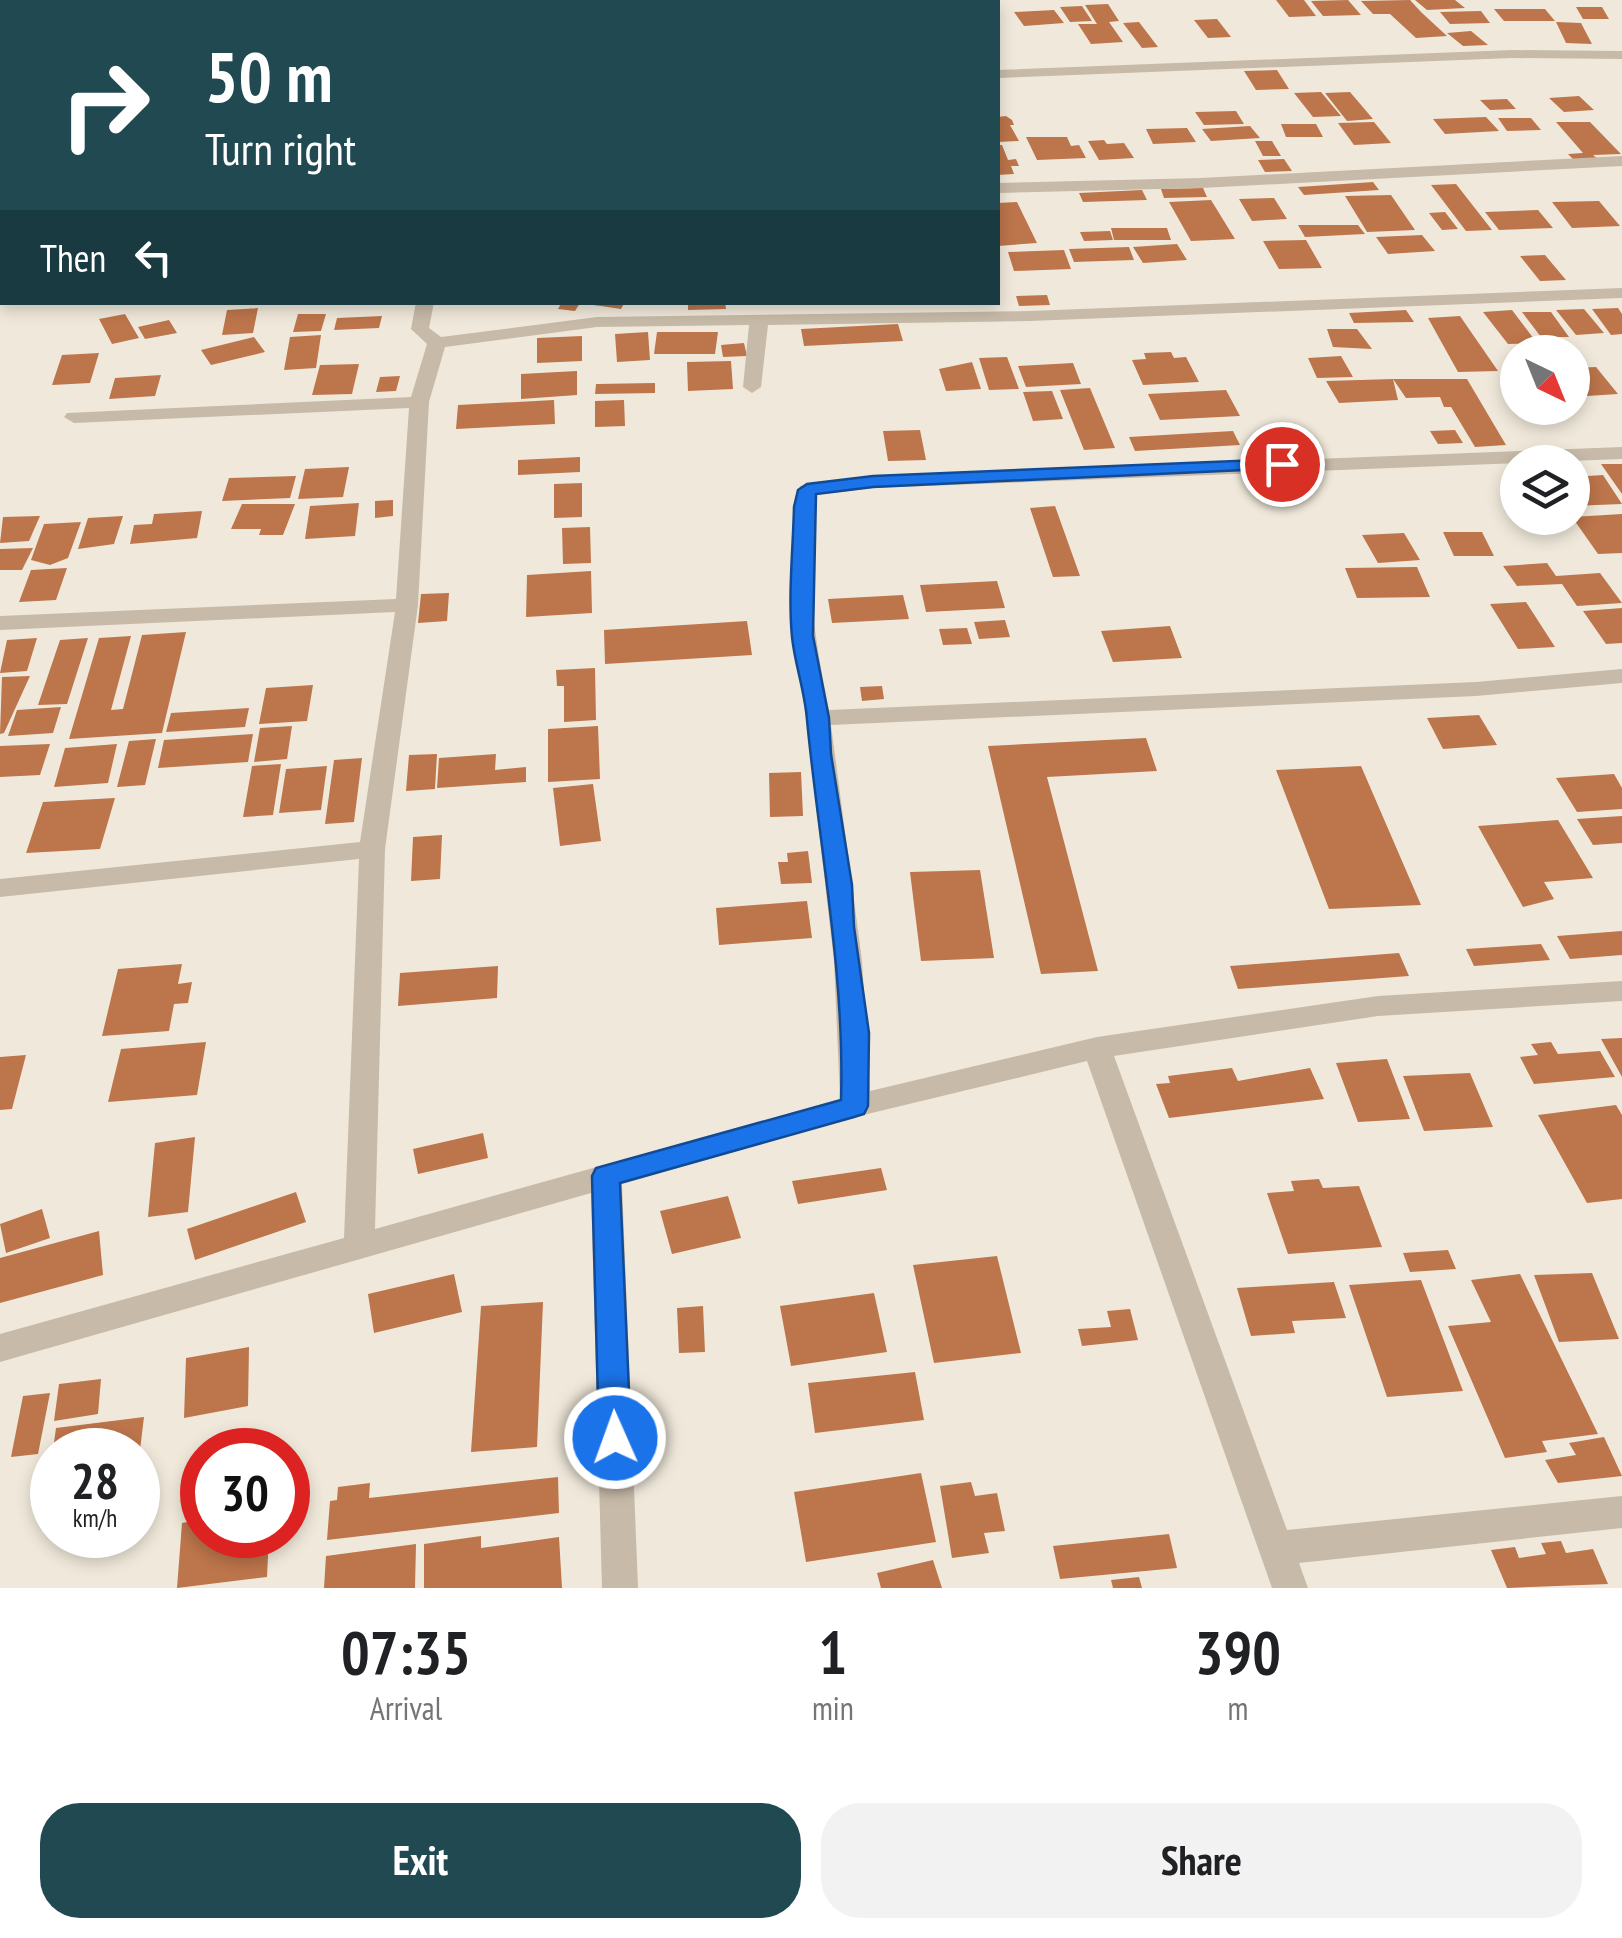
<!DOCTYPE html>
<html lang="en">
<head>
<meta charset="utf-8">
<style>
	:root { --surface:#fff; --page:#f2f2f2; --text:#202124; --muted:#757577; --accent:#204952 }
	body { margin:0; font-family:"PT Sans Narrow",sans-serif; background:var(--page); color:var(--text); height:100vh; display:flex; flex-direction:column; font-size:38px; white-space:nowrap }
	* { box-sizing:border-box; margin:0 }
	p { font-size:32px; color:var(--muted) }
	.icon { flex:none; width:55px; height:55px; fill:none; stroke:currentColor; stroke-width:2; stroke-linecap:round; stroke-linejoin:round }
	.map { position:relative; height:1588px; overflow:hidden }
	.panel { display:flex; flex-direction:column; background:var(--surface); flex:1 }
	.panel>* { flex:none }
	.top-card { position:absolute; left:0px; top:0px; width:1000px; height:305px; box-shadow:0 5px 15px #0003; background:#204952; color:#fff; overflow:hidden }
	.needle { width:65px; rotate:137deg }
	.buttons { position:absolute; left:1500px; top:335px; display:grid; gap:20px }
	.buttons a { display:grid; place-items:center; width:90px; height:90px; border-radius:50%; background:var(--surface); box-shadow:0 5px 15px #0003; font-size:50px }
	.speed { position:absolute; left:30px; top:1428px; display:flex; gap:20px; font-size:50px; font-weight:700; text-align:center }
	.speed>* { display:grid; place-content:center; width:130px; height:130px; border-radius:50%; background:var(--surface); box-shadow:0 5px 15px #0003; line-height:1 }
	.speed small { font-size:25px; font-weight:400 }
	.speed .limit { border:15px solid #d22; background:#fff; color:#111 }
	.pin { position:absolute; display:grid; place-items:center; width:85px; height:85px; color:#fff; margin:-42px; border:5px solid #fff; border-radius:50%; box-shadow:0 2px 10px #0007 }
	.me { position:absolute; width:110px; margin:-55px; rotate:358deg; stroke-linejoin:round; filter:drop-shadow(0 0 8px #0008) }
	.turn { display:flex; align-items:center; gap:35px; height:210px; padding:0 40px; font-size:45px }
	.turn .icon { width:130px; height:130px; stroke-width:2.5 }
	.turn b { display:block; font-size:70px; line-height:85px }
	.then { display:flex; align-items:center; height:95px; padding:0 40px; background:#0003; gap:20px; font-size:38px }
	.eta { display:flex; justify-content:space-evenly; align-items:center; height:170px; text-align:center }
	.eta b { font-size:60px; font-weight:700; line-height:70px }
	.action { display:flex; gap:20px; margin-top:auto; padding:20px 40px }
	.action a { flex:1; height:115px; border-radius:40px; background:var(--accent); color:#fff; font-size:40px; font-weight:700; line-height:115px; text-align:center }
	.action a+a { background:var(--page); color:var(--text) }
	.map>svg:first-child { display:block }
	.building { fill:#bd754b }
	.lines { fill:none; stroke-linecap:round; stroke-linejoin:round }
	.minor { fill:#c7baa8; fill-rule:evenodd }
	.route { fill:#1a73e8; stroke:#114b97; stroke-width:2.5 }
</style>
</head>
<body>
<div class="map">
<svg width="1622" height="1588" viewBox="0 0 1622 1588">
	<rect width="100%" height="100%" fill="#f0e9db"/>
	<path class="building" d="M1276,0H1304L1316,16L1289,17Z
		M1348,0L1361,15L1323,16L1311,1Z
		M1410,0L1421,12L1447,36L1416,38L1390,14H1373L1361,1Z
		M1415,0H1455L1465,8L1427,10Z
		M1108,4L1119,21L1109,22L1123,42L1091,44L1078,24H1097L1085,5Z
		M1082,6L1092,21L1070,22L1060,7Z
		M1576,7H1602L1609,19H1583Z
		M1494,9H1545L1555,21H1504Z
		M1054,10L1064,23L1024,26L1014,12Z
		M1481,11L1490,23L1450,24L1440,12Z
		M1217,19L1231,37L1208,38L1194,20Z
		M1139,22L1158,47L1142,48L1123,23Z
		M1556,22L1581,23L1592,44L1566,43Z
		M1471,31L1488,45L1463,46L1447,33Z
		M1277,70L1289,89L1256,90L1244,71Z
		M1321,92L1341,116L1313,117L1294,93Z
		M1350,92L1373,119L1347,121L1325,93Z
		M1579,96L1594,110L1564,112L1549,98Z
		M1507,99L1516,109L1490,110L1480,100Z
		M1236,111L1244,124L1204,125L1195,112Z
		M1006,116L1012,120L1014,125H1010L1019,141L998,142V117Z
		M1486,117L1499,131L1445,134L1433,119Z
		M1498,118H1531L1541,130L1507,131Z
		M1374,122L1391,143L1354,145L1338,123Z
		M1556,122H1590L1621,154L1593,155L1598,159L1575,161L1568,154L1583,153Z
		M1281,124H1316L1323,137H1286Z
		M1250,126L1260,138L1211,141L1202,129Z
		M1187,128L1196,142L1153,144L1146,129Z
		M1026,137H1067L1071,146L1079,145L1086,158L1037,160Z
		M1104,140L1107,144L1124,143L1134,158L1099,160L1088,141Z
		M1255,141H1272L1281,156H1263Z
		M998,145H1002L1008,160L1016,159L1019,166H1011L1014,174L998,175Z
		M1284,159L1292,171L1265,172L1258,160Z
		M1373,182L1379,190L1304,195L1298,187Z
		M1456,184L1492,230L1466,231L1431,185Z
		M1203,188L1207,197L1164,198L1161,189Z
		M1142,190L1147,200L1083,202L1079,193Z
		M1391,195L1415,230L1367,232L1345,196Z
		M1274,198L1287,219L1252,221L1239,199Z
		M1211,200L1235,239L1191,241L1169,202Z
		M1599,201L1620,226L1572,228L1552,202Z
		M1017,202L1037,243L998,246V203Z
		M1538,210L1553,228L1499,230L1485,212Z
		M1445,212L1458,229L1442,230L1429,213Z
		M1298,225H1358L1365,234L1305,237Z
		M1111,228H1167L1171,240H1114Z
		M1110,231L1113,240L1084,241L1080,232Z
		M1422,235L1435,251L1388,254L1376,237Z
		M1306,240L1322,268L1279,269L1263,241Z
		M1177,244L1187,260L1143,263L1133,247Z
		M1129,247L1134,260L1074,262L1069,249Z
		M1064,250L1071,269L1014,271L1008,252Z
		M1545,255L1566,280L1540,281L1520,256Z
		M1047,295L1050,305L1019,306L1016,296Z
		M562,302H625L621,309L580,303L575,311L558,309Z
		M688,302H725L726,309L688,310Z
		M258,308L253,333L222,335L227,310Z
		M1618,308L1622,314V334L1611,335L1592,309Z
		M1584,309L1604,333L1576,335L1556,310Z
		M1406,310L1414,322L1354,323L1349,313Z
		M1512,310L1537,343L1508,344L1483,312Z
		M1522,312H1551L1569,337H1541Z
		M125,314L139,338L112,344L99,319Z
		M298,314H326L321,331L293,332Z
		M382,316L379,328L334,330L337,318Z
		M1460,316L1498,371L1458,372L1428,318Z
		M169,320L177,333L145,339L138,327Z
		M898,324L903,341L804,346L801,329Z
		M1327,329H1357L1372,349L1333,347Z
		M648,332L650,360L617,362L615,334Z
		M657,332H718L715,354H654Z
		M321,335L316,368L284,370L290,337Z
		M582,336V361L537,363V338Z
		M254,337L265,352L211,365L201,350Z
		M744,343L747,356L723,357L721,345Z
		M1171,352L1174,358L1186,357L1199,382L1143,385L1132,360L1146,359L1144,353Z
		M99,353L90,383L52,385L62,355Z
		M1341,356L1353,377L1317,378L1308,358Z
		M1007,357L1019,389L989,390L979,358Z
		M731,361L733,389L688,391L687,362Z
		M972,362L981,389L946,391L939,369Z
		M1073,363L1081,384L1026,387L1018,366Z
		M359,364L352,394L312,395L320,365Z
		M1596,367L1618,394L1572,397V368Z
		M577,371V395L521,399V374Z
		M161,375L155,396L109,399L115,378Z
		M400,376L396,391L376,392L380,377Z
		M1393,379L1398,400L1339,403L1326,381Z
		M1393,379H1467L1506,445L1475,447L1451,407H1444L1440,397L1406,398Z
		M655,383V393L595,394L596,384Z
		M1090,388L1115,448L1084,450L1060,390Z
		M1226,390L1240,416L1160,420L1148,394Z
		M1052,391L1063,419L1033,421L1023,392Z
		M554,400L555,424L456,429L458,405Z
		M624,400L625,426L595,427V401Z
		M920,430L926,460L888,461L883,431Z
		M1455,430L1463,443L1438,444L1430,431Z
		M1233,431L1240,445L1135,451L1129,437Z
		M580,457V472L518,475V460Z
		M1601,464H1622V494Z
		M349,467L343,497L298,499L305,469Z
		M1603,475L1622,504L1572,506V477Z
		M296,476L290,498L222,501L229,478Z
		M582,483V517L554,518V484Z
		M393,500V516L375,518V501Z
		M359,503L355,536L305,539L310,506Z
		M242,504H295L283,535H259L261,529H231Z
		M1055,506L1080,576L1053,577L1030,508Z
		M202,511L197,538L130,544L134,525L152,524L154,514Z
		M1622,514V553L1598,554L1572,517Z
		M40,516L29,541L0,543L3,517Z
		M123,516L114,544L78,549L88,518Z
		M81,522L68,558L50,565L31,560L44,524Z
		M590,527L591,563L563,564L562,528Z
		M1443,532H1482L1494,556H1454Z
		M1404,533L1420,560L1378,563L1362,535Z
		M33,548L22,570H0V549Z
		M1547,563L1556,576L1600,573L1622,603L1577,606L1562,584L1517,586L1503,566Z
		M1417,567L1430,597L1357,598L1345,568Z
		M67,568L56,600L19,602L31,570Z
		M591,571L592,613L526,617L527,575Z
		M997,581L1005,608L926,612L920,585Z
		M449,593L447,621L418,623L421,594Z
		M903,595L909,619L832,623L828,599Z
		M1526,602L1555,647L1518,649L1490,604Z
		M1622,608V643L1606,644L1583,611Z
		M1005,620L1010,637L979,639L974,622Z
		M747,621L752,655L605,664L604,630Z
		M1170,626L1182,658L1113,662L1101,631Z
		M967,628L972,644L943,645L939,629Z
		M186,632L162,733L69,739L99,638L131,636L111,710L123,709L142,635Z
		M37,638L27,671L0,673L7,640Z
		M88,638L67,704L38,705L60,640Z
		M595,668L596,720L564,722V686H557L556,670Z
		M30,676L4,733L0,734L2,677Z
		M313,685L307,721L259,724L266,688Z
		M882,686L884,699L862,701L860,687Z
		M61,707L53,733L8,736L17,710Z
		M249,708L245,727L166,732L171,713Z
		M1479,715L1497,745L1443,749L1427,718Z
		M292,726L287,759L254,762L260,728Z
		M598,726L600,779L548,782V729Z
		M253,734L248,762L158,768L164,740Z
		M1146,738L1157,771L1047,777L1098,971L1041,974L988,746Z
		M156,739L145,785L117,787L129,741Z
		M50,744L40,775L0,777V746Z
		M117,744L108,783L54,787L65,748Z
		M437,754L435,789L406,791L409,755Z
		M496,754L495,770L526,767V782L437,788L439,758Z
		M362,758L354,822L325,824L334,760Z
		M281,764L273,815L243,817L252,766Z
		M327,766L321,810L279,813L286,769Z
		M1361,766L1421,905L1329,909L1276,770Z
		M801,772L803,816L770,817L769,773Z
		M1614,774L1622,788V809L1577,812L1556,778Z
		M593,784L601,841L560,846L553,788Z
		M115,798L100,849L26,853L43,802Z
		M1622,816V843L1593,845L1577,819Z
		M1558,820L1593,878L1544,882L1554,899L1523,907L1478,826Z
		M442,835L440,879L411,881L413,837Z
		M808,851L812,883L781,884L778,862H788L787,853Z
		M980,870L994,958L921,961L910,872Z
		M807,901L812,938L719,945L716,908Z
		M1622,931V955L1570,959L1557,936Z
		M1541,944L1550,960L1474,966L1466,949Z
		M1399,953L1409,976L1238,989L1230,966Z
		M182,964L178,984L192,982L188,1003L174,1004L169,1031L102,1036L118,969Z
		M498,966L497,998L398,1006L400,973Z
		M1622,1038V1077L1601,1039Z
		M206,1042L197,1095L108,1102L121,1049Z
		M1551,1042L1558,1054L1600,1051L1615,1077L1534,1084L1520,1057L1538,1055L1531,1044Z
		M26,1055L12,1109L0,1110V1057Z
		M1387,1059L1410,1119L1358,1122L1336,1063Z
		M1232,1068L1238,1081L1310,1068L1324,1099L1169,1118L1156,1084L1170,1083L1168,1076Z
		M1470,1073L1493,1127L1424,1131L1403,1076Z
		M1616,1105L1622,1115V1199L1587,1203L1538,1115Z
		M483,1133L488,1158L418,1174L413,1149Z
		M195,1137L188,1212L148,1217L155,1143Z
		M881,1168L887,1190L798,1204L792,1181Z
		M1319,1179L1323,1188L1359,1186L1382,1247L1288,1254L1267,1193L1294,1191L1291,1181Z
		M296,1192L306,1222L195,1260L187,1229Z
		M728,1196L741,1238L672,1254L660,1211Z
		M42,1209L50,1238L6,1253L0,1224Z
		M99,1231L103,1275L0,1303V1258Z
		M1448,1250L1456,1269L1410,1272L1403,1253Z
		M997,1256L1021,1353L934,1363L913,1265Z
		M1592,1273L1619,1339L1559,1342L1534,1275Z
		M454,1274L462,1312L374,1333L368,1294Z
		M1520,1274L1598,1434L1542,1441L1547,1452L1505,1458L1448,1326L1491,1322L1471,1280Z
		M1421,1280L1463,1391L1387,1397L1349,1285Z
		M1334,1282L1346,1318L1292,1321L1295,1333L1251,1336L1237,1288Z
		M874,1293L887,1352L791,1366L780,1306Z
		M543,1302L537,1447L471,1452L481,1306Z
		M703,1306L705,1352L679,1353L677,1308Z
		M1130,1309L1138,1340L1082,1346L1078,1329L1111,1327L1107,1311Z
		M249,1347L248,1406L184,1418L186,1358Z
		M915,1372L924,1420L815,1433L808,1383Z
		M101,1379L98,1414L54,1421L59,1384Z
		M50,1393L38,1454L11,1457L23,1396Z
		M144,1417L140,1450H53L56,1428Z
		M1604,1437L1622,1476L1558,1483L1545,1460L1576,1455L1569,1443Z
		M921,1473L936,1542L806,1562L794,1492Z
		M558,1477L559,1513L327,1540L330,1501L337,1500L338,1487L370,1483L369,1498Z
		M971,1482L975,1496L997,1493L1005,1531L984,1533L989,1553L952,1558L940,1486Z
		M202,1519V1535H269L267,1577L177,1588L182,1523Z
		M1169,1534L1177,1568L1060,1579L1053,1546Z
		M481,1536V1548L559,1537L562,1588H424V1544Z
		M1561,1541L1566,1553L1593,1549L1608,1584L1507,1588L1491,1550L1515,1547L1519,1558L1546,1554L1541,1543Z
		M416,1544L415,1588H324L326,1556Z
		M933,1560L942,1588H881L877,1573Z
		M1139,1577L1142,1588H1113L1111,1580Z"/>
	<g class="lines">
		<path class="minor" d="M452,0H592L451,2Z
			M0,17H2V25H0Z
			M1512,50L1622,51V59L1512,58L998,78V70Z
			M1622,156V166L1201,188L998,193V183L1201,178Z
			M1622,288V298L1030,321L768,325L761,387L752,393L743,387L749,325L597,327L445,347L429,402L418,605L385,849L375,1229L840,1099L834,961L805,710L792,637L793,507L800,486L873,476L1622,447V459L873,488L816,495C801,561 816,645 829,710L1476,682L1622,669V683L1476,696L831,725L862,961L870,1091L1097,1037L1378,996L1622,981V1001L1378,1016L1114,1056L1287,1530L1622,1496V1528L1299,1563L1308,1588H1272L1087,1061L855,1117L622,1184L638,1588H602L591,1193L0,1362V1334L344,1238L359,859L0,897V879L360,842L395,612L0,630V616L396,599L409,408L74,423L64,417L67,413L411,397L427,344L411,329L416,302H434L429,328L441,337L597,317L1030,311Z"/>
	</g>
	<path class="route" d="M1282,459L1288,460V468L873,487L816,494L813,636L829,718L831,754L852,885L854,927L869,1033L868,1106L864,1114L854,1117L620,1183L631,1438L626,1448L615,1452L604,1448L599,1438L592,1176L596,1168L841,1100C845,973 819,846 807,720C805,692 795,665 792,637C788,595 793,550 794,507L798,490L807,484L873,476Z"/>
</svg>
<div class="buttons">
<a><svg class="needle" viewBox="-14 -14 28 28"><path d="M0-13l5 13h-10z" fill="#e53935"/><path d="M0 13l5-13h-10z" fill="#757577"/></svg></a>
<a><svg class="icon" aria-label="layers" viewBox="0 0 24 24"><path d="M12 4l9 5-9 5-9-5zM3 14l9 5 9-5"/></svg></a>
</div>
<div class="speed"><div>28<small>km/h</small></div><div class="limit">30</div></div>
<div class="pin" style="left:1282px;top:464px;background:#d93025"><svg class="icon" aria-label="arrive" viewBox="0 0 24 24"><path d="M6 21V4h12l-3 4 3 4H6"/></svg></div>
<svg class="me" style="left:615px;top:1438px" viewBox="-20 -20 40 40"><circle r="17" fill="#1a73e8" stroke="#fff" stroke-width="3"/><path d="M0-11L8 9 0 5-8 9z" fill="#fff"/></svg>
<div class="top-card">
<div class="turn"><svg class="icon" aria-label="right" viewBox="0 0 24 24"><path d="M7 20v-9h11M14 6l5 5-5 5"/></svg><div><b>50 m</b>Turn right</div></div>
<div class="then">Then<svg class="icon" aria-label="left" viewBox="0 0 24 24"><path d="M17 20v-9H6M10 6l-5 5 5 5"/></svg></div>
</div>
</div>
<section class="panel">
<div class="eta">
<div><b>07:35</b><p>Arrival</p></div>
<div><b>1</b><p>min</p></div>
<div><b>390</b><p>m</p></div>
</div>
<div class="action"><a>Exit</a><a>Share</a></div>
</section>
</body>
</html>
